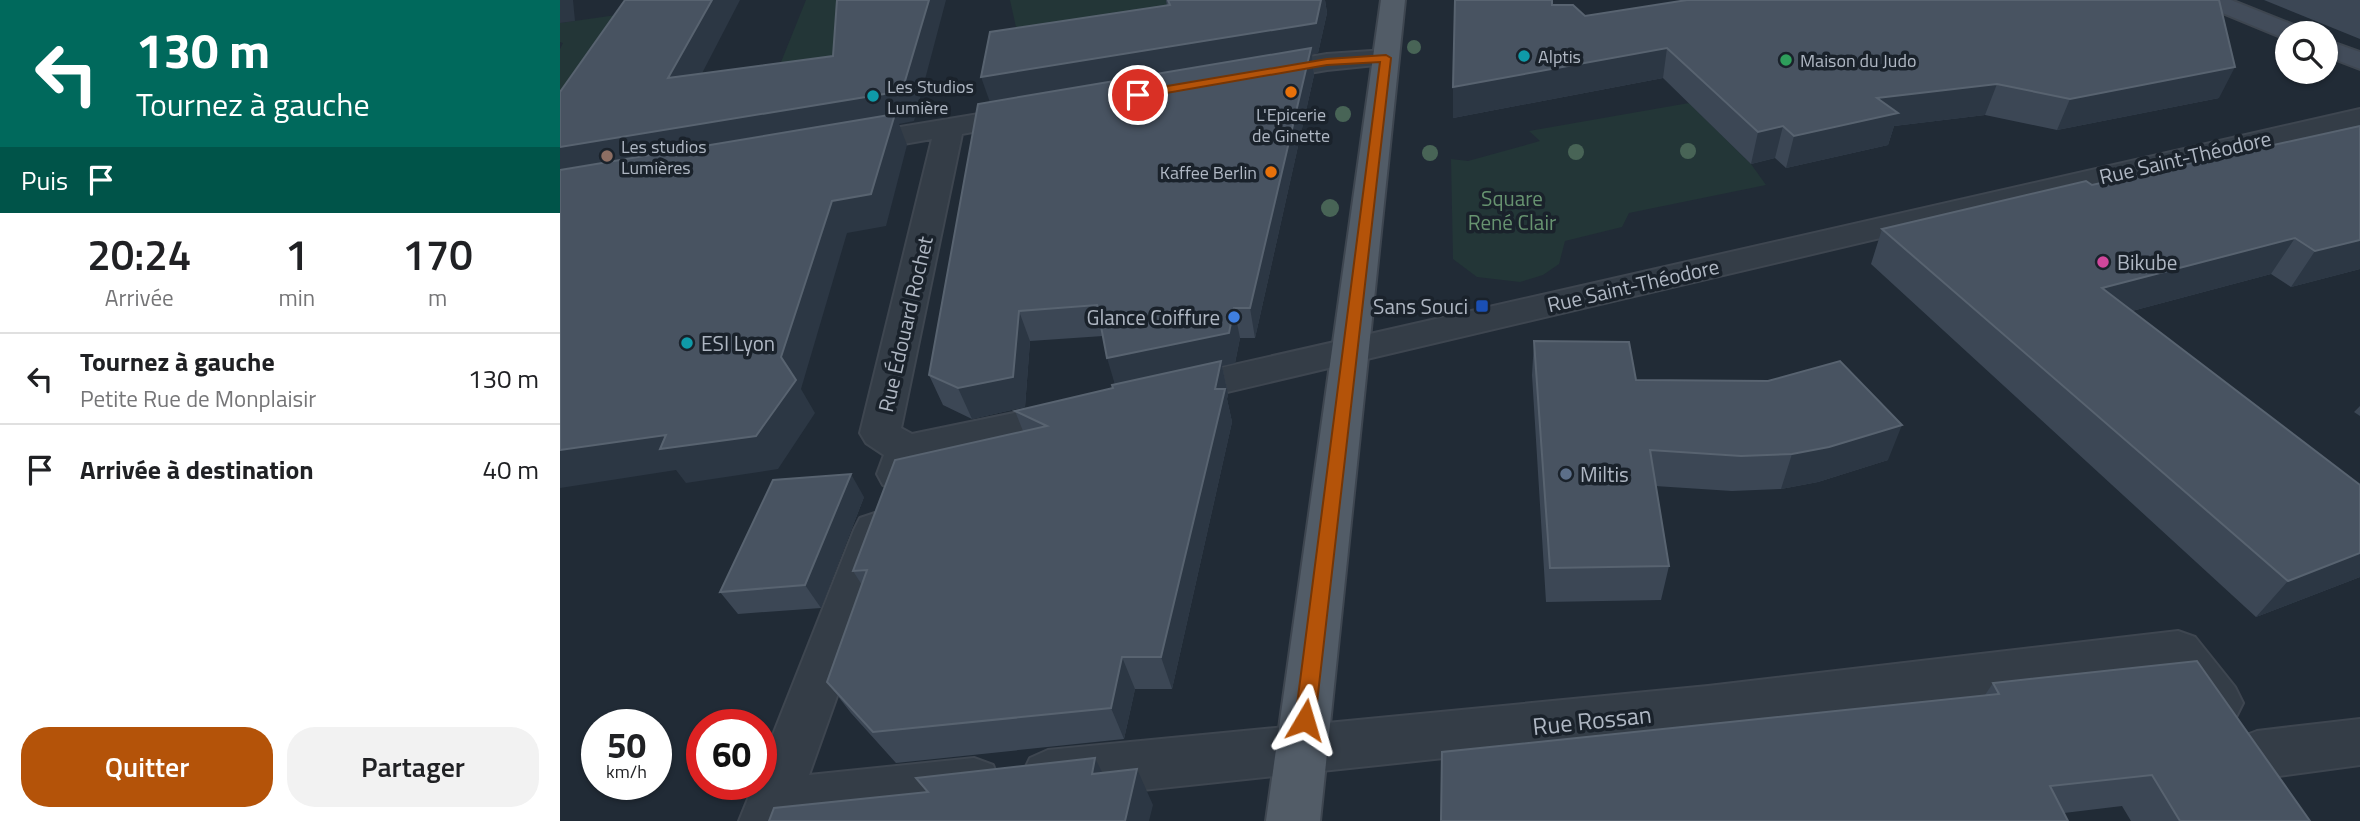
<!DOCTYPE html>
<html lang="fr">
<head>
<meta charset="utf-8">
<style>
	:root { --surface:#fff; --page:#f2f2f2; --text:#202124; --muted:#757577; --line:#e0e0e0; --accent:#b45309 }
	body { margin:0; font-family:"Titillium Web",sans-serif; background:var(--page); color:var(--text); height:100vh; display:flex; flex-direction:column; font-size:26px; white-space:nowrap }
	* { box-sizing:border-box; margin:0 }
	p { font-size:23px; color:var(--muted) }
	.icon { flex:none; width:38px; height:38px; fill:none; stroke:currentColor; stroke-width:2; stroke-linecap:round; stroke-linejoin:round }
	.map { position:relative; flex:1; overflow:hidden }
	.details { display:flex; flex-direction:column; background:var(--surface); width:560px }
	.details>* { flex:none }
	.banner { background:#00695c; color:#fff; overflow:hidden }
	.controls { position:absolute; left:1715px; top:21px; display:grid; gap:14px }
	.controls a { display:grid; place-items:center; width:63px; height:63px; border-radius:50%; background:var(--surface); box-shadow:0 2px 5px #0004; font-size:35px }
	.speed { position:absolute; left:21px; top:709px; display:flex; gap:14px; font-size:35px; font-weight:700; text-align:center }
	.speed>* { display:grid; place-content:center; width:91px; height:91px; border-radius:50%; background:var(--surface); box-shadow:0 2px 5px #0004; line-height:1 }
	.speed small { font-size:18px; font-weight:400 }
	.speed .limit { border:10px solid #d22; background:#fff; color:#111 }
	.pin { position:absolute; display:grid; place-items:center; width:60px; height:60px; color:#fff; margin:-30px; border:4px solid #fff; border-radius:50%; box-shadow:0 2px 7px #0007 }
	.me { position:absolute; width:77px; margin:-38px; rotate:7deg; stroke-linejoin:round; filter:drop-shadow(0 0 5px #0008) }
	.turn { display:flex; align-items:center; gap:24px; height:147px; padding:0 21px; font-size:32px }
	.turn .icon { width:91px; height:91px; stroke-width:2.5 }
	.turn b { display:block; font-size:49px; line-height:60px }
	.then { display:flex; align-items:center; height:66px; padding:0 21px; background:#0003; gap:14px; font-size:26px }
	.eta { display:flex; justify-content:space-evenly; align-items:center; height:119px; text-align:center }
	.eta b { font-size:42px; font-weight:600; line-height:49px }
	.primary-button { display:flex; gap:14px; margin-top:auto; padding:14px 21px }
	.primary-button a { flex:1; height:80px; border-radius:28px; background:var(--accent); color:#fff; font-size:28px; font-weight:600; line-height:80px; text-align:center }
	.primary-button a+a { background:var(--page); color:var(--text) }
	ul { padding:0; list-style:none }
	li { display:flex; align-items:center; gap:21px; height:91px; padding:0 21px; border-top:2px solid var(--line) }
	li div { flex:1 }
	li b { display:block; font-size:26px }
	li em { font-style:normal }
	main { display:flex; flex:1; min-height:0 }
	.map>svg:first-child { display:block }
	.green { fill:#233637 }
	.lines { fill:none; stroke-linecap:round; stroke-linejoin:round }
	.street-casing { stroke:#3e4650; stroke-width:4 }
	.secondary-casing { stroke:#3e4650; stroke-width:4 }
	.primary-casing { stroke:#3e4650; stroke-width:4 }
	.street { fill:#343d47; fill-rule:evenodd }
	.secondary { fill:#424c5a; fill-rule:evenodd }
	.primary { fill:#525c67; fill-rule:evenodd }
	.tree { fill:#486456 }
	.wall { fill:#3c4755 }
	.shaded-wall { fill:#2c3744 }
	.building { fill:#485361; stroke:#586370; stroke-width:2 }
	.route { fill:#b45309; stroke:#753606; stroke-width:2 }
	.culture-dot { fill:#0f9aa8; stroke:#1a222b; stroke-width:2.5 }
	.leisure-dot { fill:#2e9e5b; stroke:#1a222b; stroke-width:2.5 }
	.food-dot { fill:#e8710a; stroke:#1a222b; stroke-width:2.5 }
	.education-dot { fill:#8d6e63; stroke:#1a222b; stroke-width:2.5 }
	.hotel-dot { fill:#d1479c; stroke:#1a222b; stroke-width:2.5 }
	.transit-dot { fill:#1a4fb4; stroke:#1a222b; stroke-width:2.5 }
	.shop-dot { fill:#3f7fe0; stroke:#1a222b; stroke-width:2.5 }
	.service-dot { fill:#5c6f8a; stroke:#1a222b; stroke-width:2.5 }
	.labels { text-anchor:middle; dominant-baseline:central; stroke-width:7; stroke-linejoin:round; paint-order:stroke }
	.far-poi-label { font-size:18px; fill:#afb7c3; stroke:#1a222b; text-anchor:start }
	.street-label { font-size:21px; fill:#afb7c3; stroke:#1a222b }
	.park-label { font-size:21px; fill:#679370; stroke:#1a222b }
	.poi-label { font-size:21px; fill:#afb7c3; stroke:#1a222b; text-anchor:start }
	.near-street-label { font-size:24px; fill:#afb7c3; stroke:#1a222b }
</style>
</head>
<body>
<main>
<section class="details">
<div class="banner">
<div class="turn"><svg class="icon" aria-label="left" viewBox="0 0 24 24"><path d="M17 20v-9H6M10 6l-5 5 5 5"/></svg><div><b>130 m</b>Tournez à gauche</div></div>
<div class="then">Puis<svg class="icon" aria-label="arrive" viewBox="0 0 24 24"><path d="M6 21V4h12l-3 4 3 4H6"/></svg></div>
</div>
<div class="eta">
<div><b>20:24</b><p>Arrivée</p></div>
<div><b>1</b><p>min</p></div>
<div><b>170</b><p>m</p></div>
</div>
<ul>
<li><svg class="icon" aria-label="left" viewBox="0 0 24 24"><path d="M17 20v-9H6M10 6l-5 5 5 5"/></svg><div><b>Tournez à gauche</b><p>Petite Rue de Monplaisir</p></div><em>130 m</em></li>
<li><svg class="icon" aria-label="arrive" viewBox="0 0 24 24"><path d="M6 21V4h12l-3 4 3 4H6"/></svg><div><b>Arrivée à destination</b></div><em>40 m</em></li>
</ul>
<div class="primary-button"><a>Quitter</a><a>Partager</a></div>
</section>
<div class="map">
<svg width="1800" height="821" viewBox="0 0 1800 821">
	<rect width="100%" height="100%" fill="#212b36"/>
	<path class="green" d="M246,0H359L285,86L207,97Z
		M450,0H606L613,26L463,59Z
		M78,12L0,174V49L3,43L0,42V23Z
		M1129,103L1191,164L1206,185L1069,213L1062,227L1005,241L999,264L983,275L960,282L917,277L893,259L891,159L908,161L980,141L969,131Z"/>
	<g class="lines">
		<g class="street-casing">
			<path id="street" d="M826,50L835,53L839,58L835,63L767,70L702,81L693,78L689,73L693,68L702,65L767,54Z
				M467,106L477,108L481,114L477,120L402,134L341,428L352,434L512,401L526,404L531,414L526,424L512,427L362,461L351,485L337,489L323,485L317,474L324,455L306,443L300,433L372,139L292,153L282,150L278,144L282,138L292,135Z
				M1800,109V125L616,404L603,400L597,391L603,382L616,378Z
				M315,513L330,518L336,530L249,775L414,758L433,765L440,783L433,801L414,808L296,821H179L194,784H201V765L294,530L300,518Z
				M1618,631L1635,637L1675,687L1683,703L1675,719L1658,725L1641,719L1607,673L1148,730L488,800L470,792L462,775L470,758L488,750L1148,686Z
				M1800,719V765L1697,779L1679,772L1671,755L1679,738L1697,731Z"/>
		</g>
		<g class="secondary-casing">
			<path id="secondary" d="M1639,0H1671L1741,28L1744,33H1727V39L1723,38L1643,5Z
				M1766,40L1800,52V69L1766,56Z"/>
		</g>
		<g class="primary-casing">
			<path id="primary" d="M821,0H845L760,821H706Z"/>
		</g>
		<use href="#street" class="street"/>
		<use href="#secondary" class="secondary"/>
		<use href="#primary" class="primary"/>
	</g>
	<g class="tree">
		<circle cx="854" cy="47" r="7"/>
		<circle cx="783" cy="114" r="8"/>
		<circle cx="1128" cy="151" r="8"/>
		<circle cx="1016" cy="152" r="8"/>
		<circle cx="870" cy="153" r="8"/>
		<circle cx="770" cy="208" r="9"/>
	</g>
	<path class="wall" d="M606,0H765L767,13L758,53L752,54L754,75L695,338H680L675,363L662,366L668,394L667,399L672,422L612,689H575L564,739L336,763L291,713L267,682L302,585L293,571L463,431L455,411L553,388L555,384L543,336L470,341L465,407L412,419L383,405L369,375L429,102L607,6Z
		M1704,0H1800V39Z
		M992,5L1025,16L1659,98L1497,130L1425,115L1334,126L1328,145L1226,168L1215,158L1191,164L1103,78L893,118V87Z
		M1800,126V269L1731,287L1711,274L1572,311L1800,577L1696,617L1311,264L1322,229L1532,185Z
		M974,341L1076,380L1328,460L1258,482L1221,489L1172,491L1095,486L1109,566L1101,600L986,602L972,375Z
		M1800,406V416L1794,412Z
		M304,497L261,608L178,614L160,592Z
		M1433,683L1750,821H1571L1562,806L1504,813L1425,695Z"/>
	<path class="shaded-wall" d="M0,0H13L15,21L0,23Z
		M152,0H180L124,108L108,78Z
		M369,0H386L354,121L339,124L347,145L326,226L287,233L241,389L255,413L218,469L126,483L116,470L0,488V147L342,91Z
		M757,0H765L767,13L758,53L752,54L754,75L695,338L690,308L432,108L421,77Z
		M1107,48L1103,78L893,118V87Z
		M1675,67L1659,98L1497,130L1510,99Z
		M1437,84L1425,115L1334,126L1328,145L1226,168L1234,136L1317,98Z
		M1223,126L1215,158L1191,164L1198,132Z
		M1735,238L1711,274L1523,324L1542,288Z
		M1800,240V269L1731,287L1755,251Z
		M674,308L680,338L675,363L662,366L668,394L667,399L672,422L612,689L601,657L556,388L547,358Z
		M459,311L470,341L465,407L412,419L398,388Z
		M1342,425L1328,460L1258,482L1221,489L1232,454Z
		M291,474L304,497L261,608L245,585Z
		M1800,553V577L1696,617L1728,581Z
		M562,657L575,689L564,739L551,708Z
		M535,758L553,794L532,774Z
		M577,769L593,805L589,821H565Z"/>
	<path class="building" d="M65,0H152L108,78L273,56L277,0H369L342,91L0,147V92Z
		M608,0H761L756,23L421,77L430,32L610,5Z
		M895,0H992V5H1013L1025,16L1127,0H1659L1675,67L1510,99L1437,84L1317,98L1338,113L1234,136L1223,126L1198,132L1107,48L893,87Z
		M751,48L690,308H674L669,333L547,358L537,305L459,311L453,377L398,388L369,375L418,104Z
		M335,114L311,194L272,201L221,357L236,380L196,436L100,449L106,435L0,450V170Z
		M1800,126V240L1755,251L1735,238L1542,288L1800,485V553L1728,581L1322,229L1526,181L1532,185Z
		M974,341L1069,342L1076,380L1208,381L1280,361L1342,425L1269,447L1232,454L1181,456L1090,450L1109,566L990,568Z
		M661,361L655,389H665L601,657H562L551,708L313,732L267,682L307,570L293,571L335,460L487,426L455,411L553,388L552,385Z
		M291,474L245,585L160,592L213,480Z
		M1637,661L1750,821H1620L1592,775L1490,786L1508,821H881L882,752L1439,694L1433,683Z
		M535,758L532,774L577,769L565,821H209L214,808L368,792L356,778Z"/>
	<path class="route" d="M826,55L831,58L755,720L752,726L745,729L738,726L735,720L820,62L767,65L578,98L573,95L578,91L767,59Z"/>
	<g class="culture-dot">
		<circle cx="964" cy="56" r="7"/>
		<circle cx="313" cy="96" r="7"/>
		<circle cx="127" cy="343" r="7"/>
	</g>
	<circle class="leisure-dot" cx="1226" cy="60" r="7"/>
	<g class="food-dot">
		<circle cx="731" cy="92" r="7"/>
		<circle cx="711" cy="172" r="7"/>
	</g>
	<circle class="education-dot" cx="47" cy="156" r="7"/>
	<circle class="hotel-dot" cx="1543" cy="262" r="7"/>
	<rect class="transit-dot" x="915" y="299" width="14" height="14" rx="3.5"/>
	<circle class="shop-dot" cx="674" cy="317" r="7"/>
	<circle class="service-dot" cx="1006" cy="474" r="7"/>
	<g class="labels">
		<g class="far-poi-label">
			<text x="978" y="56">Alptis</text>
			<text x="1240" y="60">Maison du Judo</text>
			<text x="327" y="86">Les Studios<tspan x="327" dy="21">Lumière</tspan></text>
			<text x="731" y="114" text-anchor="middle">L'Epicerie<tspan x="731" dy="21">de Ginette</tspan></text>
			<text x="61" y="146">Les studios<tspan x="61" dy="21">Lumières</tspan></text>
			<text x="697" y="172" text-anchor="end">Kaffee Berlin</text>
		</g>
		<g class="street-label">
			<text transform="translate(1625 157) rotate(-13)">Rue Saint-Théodore</text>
			<text transform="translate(1073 285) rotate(-13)">Rue Saint-Théodore</text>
			<text transform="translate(345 324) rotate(-77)">Rue Édouard Rochet</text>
		</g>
		<g class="park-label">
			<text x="952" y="198">Square<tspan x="952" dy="24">René Clair</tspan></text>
		</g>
		<g class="poi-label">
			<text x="1557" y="262">Bikube</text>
			<text x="908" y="306" text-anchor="end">Sans Souci</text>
			<text x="660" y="317" text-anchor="end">Glance Coiffure</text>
			<text x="141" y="343">ESI Lyon</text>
			<text x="1020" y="474">Miltis</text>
		</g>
		<g class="near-street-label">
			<text transform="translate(1032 720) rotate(-6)">Rue Rossan</text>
		</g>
	</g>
</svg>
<div class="controls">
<a><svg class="icon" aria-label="search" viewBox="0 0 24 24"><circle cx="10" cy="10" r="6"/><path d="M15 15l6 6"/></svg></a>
</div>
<div class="speed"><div>50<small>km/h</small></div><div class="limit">60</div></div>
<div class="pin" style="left:578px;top:95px;background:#d93025"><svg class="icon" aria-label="arrive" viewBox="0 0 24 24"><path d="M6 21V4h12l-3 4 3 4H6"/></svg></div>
<svg class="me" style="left:745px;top:720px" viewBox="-20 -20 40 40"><path d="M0-17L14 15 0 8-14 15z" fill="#b45309" stroke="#fff" stroke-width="4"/></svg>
</div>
</main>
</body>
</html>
